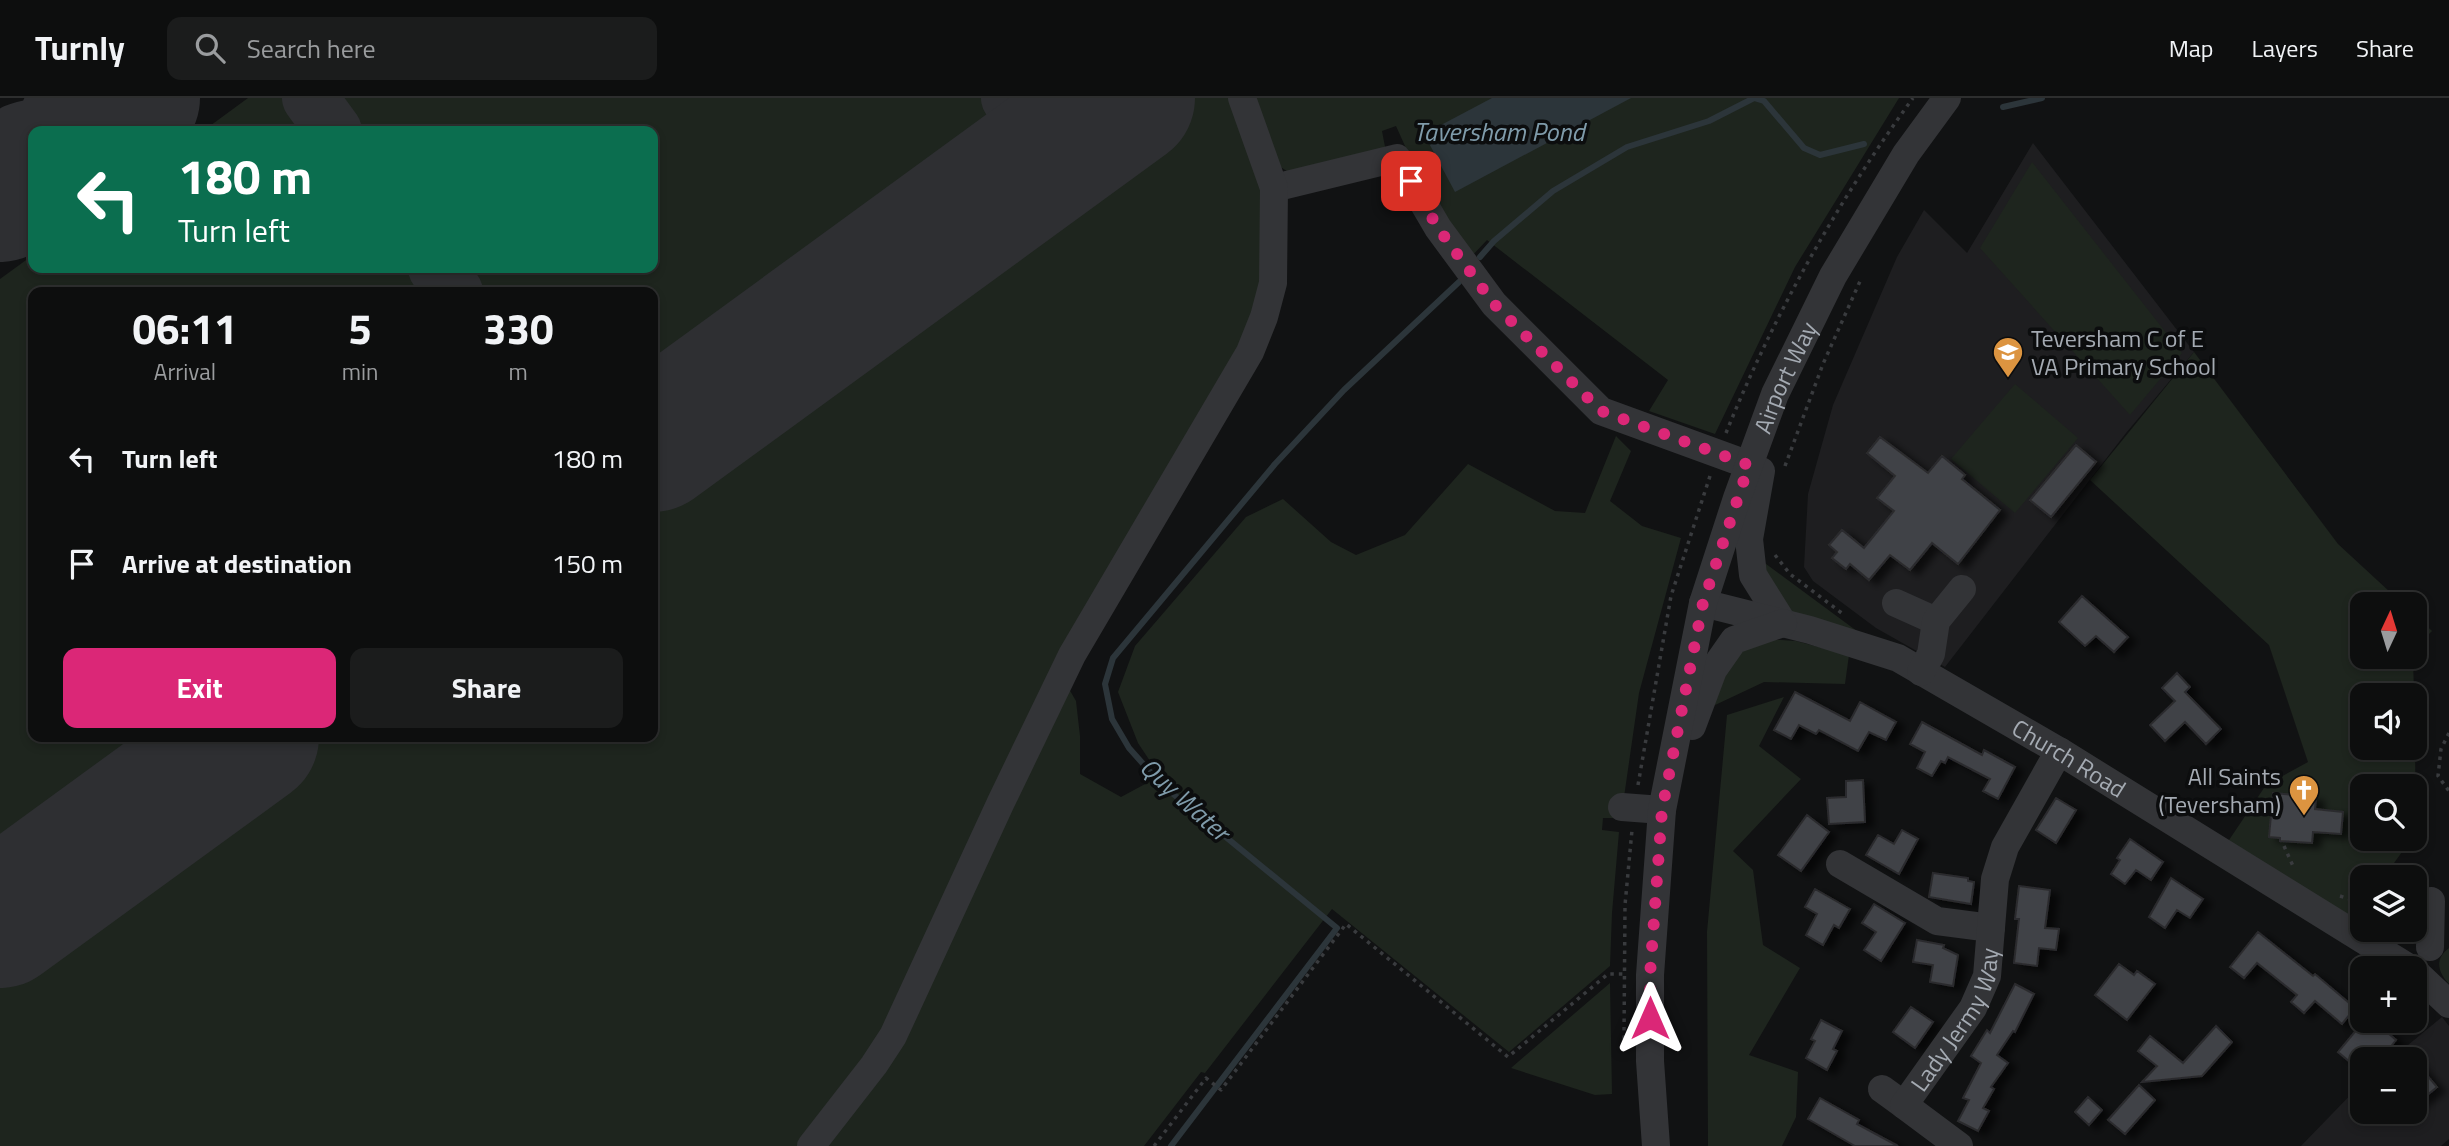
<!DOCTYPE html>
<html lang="en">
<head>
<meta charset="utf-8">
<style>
	:root { --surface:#0d0e0e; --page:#1b1c1c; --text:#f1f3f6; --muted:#9a9c9e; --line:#2d2e2e; --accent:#db2777 }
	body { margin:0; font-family:"Titillium Web",sans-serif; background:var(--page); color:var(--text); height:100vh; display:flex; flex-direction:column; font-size:26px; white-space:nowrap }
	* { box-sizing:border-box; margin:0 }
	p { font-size:23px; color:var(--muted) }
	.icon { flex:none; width:38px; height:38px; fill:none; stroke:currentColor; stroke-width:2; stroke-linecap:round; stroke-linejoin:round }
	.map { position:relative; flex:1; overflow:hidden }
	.sheet { position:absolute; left:28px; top:189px; width:630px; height:455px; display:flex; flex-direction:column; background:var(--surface); border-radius:14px; box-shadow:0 4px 10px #0003,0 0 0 2px var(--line) }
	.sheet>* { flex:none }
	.top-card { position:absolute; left:28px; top:28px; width:630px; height:147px; border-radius:14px; box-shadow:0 4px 10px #0003,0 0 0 2px var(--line); background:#0b6e4f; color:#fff; overflow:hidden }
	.needle { width:46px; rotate:4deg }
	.fabs { position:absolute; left:2350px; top:494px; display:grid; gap:14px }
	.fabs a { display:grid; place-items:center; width:77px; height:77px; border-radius:14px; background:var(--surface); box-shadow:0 4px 10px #0003,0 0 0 2px var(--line); font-size:35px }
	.pin { position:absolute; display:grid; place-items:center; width:60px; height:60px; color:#fff; margin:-30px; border-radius:14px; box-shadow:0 4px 10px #0006 }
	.me { position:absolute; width:77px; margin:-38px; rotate:0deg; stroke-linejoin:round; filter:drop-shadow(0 0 5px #0008) }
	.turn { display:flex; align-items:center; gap:24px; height:147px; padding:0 35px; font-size:32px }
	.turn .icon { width:91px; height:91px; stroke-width:2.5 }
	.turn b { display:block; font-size:49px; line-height:60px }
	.eta { display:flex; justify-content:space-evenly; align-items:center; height:119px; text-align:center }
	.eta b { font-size:42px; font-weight:700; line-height:49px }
	.action { display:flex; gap:14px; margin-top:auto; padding:14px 35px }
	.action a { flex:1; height:80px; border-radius:14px; background:var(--accent); color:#fff; font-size:28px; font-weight:700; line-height:80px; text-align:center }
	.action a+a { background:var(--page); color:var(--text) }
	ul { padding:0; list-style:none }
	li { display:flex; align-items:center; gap:21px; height:105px; padding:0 35px }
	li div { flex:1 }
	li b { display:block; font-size:26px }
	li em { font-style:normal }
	header { display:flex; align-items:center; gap:42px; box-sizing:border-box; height:98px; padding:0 35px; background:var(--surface); border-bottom:2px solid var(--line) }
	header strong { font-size:33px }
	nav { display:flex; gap:38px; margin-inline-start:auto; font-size:24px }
	.search { width:490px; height:63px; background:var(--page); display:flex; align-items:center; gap:18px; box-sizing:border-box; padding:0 24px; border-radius:14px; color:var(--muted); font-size:26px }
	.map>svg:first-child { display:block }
	.built { fill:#1e1e20 }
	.green { fill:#1e251e; fill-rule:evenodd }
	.water { fill:#2c353a }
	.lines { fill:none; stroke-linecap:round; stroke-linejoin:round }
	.stream { stroke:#2c353a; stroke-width:6 }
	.taxiway { stroke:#2e2f32; stroke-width:56 }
	.runway { stroke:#2e2f32; stroke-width:138 }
	.building { fill:#404246; stroke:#2c2c2e; stroke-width:2; filter:url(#shadow) }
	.path { stroke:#393b3e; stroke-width:3.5; stroke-dasharray:3.5 5; stroke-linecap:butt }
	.minor { stroke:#333437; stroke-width:28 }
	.route { stroke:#db2777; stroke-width:12; stroke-dasharray:0 21.6 }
	.labels { text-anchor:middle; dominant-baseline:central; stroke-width:7; stroke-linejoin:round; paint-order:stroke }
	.poi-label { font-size:24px; fill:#a4aab2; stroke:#0c0d0e; text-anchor:start }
	.street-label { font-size:24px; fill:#a4aab2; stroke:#0c0d0e }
	.water-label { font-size:26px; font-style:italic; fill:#7f9baa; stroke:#0c0d0e }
</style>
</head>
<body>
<header>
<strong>Turnly</strong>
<div class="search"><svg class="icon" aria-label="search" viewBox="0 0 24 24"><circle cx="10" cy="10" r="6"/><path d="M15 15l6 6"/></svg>Search here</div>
<nav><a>Map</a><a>Layers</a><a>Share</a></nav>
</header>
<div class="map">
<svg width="2449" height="1048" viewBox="0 0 2449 1048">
	<defs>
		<filter id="shadow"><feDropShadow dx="8" dy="4.5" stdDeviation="3.5" flood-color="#0009"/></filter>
	</defs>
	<rect width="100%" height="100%" fill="#111213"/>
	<path class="built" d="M2033,45L2194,254L2126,335L1945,569L1876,530L1813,483L1804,469L1808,396L1833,307L1897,159L1924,112L1967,155Z
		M2442,919L2449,928V1041L2441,1048H2301L2362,985V1013H2415V961H2391Z"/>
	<path class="green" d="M248,0H1236L1262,72L1259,221L895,924L803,1048H0V181L33,157V170H653V33H203ZM33,194H653V639H33Z
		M1248,0H1899L1795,169L1715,336L1649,313L1668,282L1487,142L1470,160L1423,88L1396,28L1382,33L1386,54L1292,76L1277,67Z
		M2032,64L2182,255L2130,317L1980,150Z
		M2194,254L2338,446L2403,506H2362V558H2413L2414,597H2362V649H2415L2416,735L2415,688H2362V740H2412L2384,779H2362V809L2353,821L2227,745L2266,687L2308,664L2269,547L2090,382Z
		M2015,286L2078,340L2015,415L1951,361Z
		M1616,338L1631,353L1610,403L1642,428L1681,440L1639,595L1621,720H1603L1602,732L1619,734L1612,815L1610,868L1509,954L1332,811L1205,975L1201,974L1144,1048H818L882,968L1065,584L1076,603L1080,638V676L1121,699L1160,678L1138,645L1118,594L1135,548L1246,419L1283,401L1331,444L1356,457L1405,437L1468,366L1555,413L1585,415Z
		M1762,463L1865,539L1796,517L1776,502Z
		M2415,517L2432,533L2415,550Z
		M1767,541L1796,543L1849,557L1845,586L1764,584L1713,608C1726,571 1726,555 1767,541Z
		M1784,599L1759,648L1801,681L1733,753L1753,772L1763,847L1800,870L1749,957L1798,974L1796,1019L1782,1048H1708L1707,834L1727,617Z
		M2449,850V886C2438,874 2434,861 2449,850Z
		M1610,885L1612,996L1595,997L1511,970Z"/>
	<path class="water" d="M1492,0H1631L1455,94L1424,36Z"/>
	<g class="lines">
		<path class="stream" d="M2003,9L2042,0
			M1480,159L1494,143L1553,93L1627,49L1709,23L1754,0L1764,3L1804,50L1820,57L1864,46
			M1171,1048L1337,830L1161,686L1129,650L1112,621L1105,586L1113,560L1275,366L1344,292L1459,184"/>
		<path class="taxiway" d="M310,0L334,33
			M1009,0L1047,57
			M436,170L455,194"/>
		<path class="runway" d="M85,33L131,0
			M0,95L33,71
			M653,345L1126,0
			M0,821L250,639"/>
	</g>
	<path class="building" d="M1880,339L1928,375L1942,358L1965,377L1962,381L2000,412L1958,466L1932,445L1910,472L1890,457L1869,482L1850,466L1846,471L1832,460L1837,454L1829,447L1842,432L1864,450L1894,413L1877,400L1895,378L1867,355Z
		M2076,347L2096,364L2051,419L2030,402Z
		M2082,498L2128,539L2114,554L2096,538L2085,548L2059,524Z
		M2177,575L2190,589L2185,594L2221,631L2206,646L2185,624L2165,643L2150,627L2175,603L2162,590Z
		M1795,594L1850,623L1860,604L1896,624L1886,642L1869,634L1858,653L1819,632L1816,636L1799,627L1791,641L1774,632Z
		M1922,624L1982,657L1984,652L2015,669L1998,701L1983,693L1990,681L1948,659L1945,665L1941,663L1932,678L1917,670L1925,654L1910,646Z
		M1863,682L1865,724L1829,726L1827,700L1846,699V683Z
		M2273,695L2316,699L2315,711L2343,714L2341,736L2313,734L2312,745L2280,743V740L2269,739Z
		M2056,700L2076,712L2056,745L2036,732Z
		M1807,717L1829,734L1801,773L1778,757Z
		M1902,732L1918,741L1899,776L1866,757L1878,737L1894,746Z
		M2130,741L2163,764L2151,782L2136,772L2125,786L2111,776L2120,762L2117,760Z
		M1933,775L1968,780V783L1974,784L1971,806L1929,799Z
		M2171,780L2203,801L2190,820L2177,812L2165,830L2149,819Z
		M2019,788L2050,792L2045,830L2059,831L2056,852L2039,850L2037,868L2014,865L2019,821H2015Z
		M1815,791L1850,811L1839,830L1834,827L1823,847L1806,837L1817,816L1805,809Z
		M1874,806L1905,825L1881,863L1864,852L1876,834L1862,825Z
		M2258,834L2313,878L2315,876L2355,910L2342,926L2315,903L2304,915L2291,904L2297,897L2257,865L2244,880L2230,869Z
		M1917,842L1944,847L1943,850L1958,857L1953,888L1930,884L1933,867L1913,864Z
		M2119,866L2134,877L2137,873L2155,886L2127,922L2095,897Z
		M2015,886L2034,896L2015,934L2013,933L1997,957L2008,965L1991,989L1994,991L1983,1010L1989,1013L1978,1033L1958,1023L1969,1002L1963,1000L1981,965L1971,958L1987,932L1990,935Z
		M1911,909L1933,924L1915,950L1893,934Z
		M1821,922L1842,933L1833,951L1837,953L1827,972L1806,960L1815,943L1811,941Z
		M2363,924L2375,934L2380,928L2396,942L2385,956L2380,951L2372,961H2362V974L2338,954Z
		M2216,928L2232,944L2202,978L2142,984L2157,968L2138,953L2150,938L2183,965Z
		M2415,963L2437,989L2415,1007Z
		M2139,987L2155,1002L2125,1036L2108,1022Z
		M2088,999L2102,1012L2089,1027L2075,1014Z
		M1820,1000L1859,1022L1857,1026L1898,1048H1855L1808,1021Z"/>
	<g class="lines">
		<path class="path" d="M1726,335C1774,216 1838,103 1913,0
			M1785,368L1823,266L1861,181
			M1775,457L1790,476L1843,516
			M2449,635L2441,651L2438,678L2449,693
			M1638,687L1671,498L1710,378
			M2284,748L2293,768
			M2340,798L2362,805
			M1624,941L1625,807L1632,732
			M1154,1048L1206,980L1221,992L1346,826L1508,959L1608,876H1623"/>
		<g class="minor">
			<path d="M1274,90L1397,60L1438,130L1494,206L1601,313L1749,367"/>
			<path d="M1761,373L1749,441L1753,477L1783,525"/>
			<path id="s1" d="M1703,505L1810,532L1898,560L2059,653L2409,870"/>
			<path d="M1896,505L1936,523"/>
			<path d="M1921,574L1931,556L1936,523L1962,491"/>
			<path d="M1692,628L1713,572L1734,542L1783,525"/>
			<path d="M1622,709L1662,712"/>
			<path d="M1840,766L1937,823L1991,830"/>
			<path d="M2430,849L2431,803"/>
			<path d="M2415,874L2449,906"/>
			<path d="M1882,991L1904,1007"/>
			<path d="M811,1048L874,967L893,938L1001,704L1072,557L1250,254L1264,219L1273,185L1274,90L1242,0"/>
			<path id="s2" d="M1656,1048L1650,963V877L1662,712L1703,505L1737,400L1775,296L1833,178L1906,56L1947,0"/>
			<path id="s3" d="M1959,1048L1904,1007L1973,910L1987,878L1995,781L2005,749L2059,653"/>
		</g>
	</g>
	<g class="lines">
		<path class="route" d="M1411,83L1438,130L1494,206L1601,313L1749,367L1703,505L1662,712L1650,877V920"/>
	</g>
	<defs>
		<g id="school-pin" transform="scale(1.575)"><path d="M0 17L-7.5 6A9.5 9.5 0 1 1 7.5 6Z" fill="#dc9440" stroke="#0c0d0e"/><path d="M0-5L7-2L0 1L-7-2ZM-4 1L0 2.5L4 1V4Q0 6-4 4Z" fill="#fff"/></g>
		<g id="church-pin" transform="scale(1.575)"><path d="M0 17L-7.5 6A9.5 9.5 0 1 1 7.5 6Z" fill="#dc9440" stroke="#0c0d0e"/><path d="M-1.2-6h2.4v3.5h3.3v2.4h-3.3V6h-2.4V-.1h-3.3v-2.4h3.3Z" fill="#fff"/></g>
	</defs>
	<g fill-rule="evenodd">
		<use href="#school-pin" x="2008" y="254"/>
		<use href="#church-pin" x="2304" y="692"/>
	</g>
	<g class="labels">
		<g class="poi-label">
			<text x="2031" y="240">Teversham C of E<tspan x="2031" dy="28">VA Primary School</tspan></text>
			<text x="2281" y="678" text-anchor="end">All Saints<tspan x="2281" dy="28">(Teversham)</tspan></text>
		</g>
		<g class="street-label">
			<text stroke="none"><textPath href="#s2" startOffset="788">Airport Way</textPath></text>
			<text stroke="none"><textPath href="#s1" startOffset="401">Church Road</textPath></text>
			<text stroke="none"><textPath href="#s3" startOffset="170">Lady Jermy Way</textPath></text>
		</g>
		<g class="water-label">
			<text x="1499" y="33">Taversham Pond</text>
			<text transform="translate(1185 701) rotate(42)">Quy Water</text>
		</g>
	</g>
</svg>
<div class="fabs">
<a><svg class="needle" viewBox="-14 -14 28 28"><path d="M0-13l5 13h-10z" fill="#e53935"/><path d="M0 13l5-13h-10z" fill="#9a9c9e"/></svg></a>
<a><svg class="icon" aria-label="sound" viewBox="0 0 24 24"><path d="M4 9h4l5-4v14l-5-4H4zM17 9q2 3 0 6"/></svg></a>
<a><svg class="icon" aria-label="search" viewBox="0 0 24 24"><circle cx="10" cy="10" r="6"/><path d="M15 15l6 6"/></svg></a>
<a><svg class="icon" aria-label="layers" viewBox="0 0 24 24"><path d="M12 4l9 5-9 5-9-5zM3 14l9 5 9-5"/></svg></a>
<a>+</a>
<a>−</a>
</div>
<div class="pin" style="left:1411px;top:83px;background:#d93025"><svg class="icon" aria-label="arrive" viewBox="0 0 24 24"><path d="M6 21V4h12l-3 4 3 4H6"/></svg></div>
<svg class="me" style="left:1650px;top:920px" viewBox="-20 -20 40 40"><path d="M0-17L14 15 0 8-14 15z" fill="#db2777" stroke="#fff" stroke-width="4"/></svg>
<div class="top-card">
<div class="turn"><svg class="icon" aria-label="left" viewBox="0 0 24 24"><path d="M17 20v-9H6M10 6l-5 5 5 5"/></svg><div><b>180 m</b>Turn left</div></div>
</div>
<section class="sheet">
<div class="eta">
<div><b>06:11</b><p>Arrival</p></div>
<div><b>5</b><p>min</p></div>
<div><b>330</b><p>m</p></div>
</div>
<ul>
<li><svg class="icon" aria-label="left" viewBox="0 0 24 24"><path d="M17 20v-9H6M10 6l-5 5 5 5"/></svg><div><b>Turn left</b></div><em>180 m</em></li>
<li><svg class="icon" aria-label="arrive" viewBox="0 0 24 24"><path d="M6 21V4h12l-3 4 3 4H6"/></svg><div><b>Arrive at destination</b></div><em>150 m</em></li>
</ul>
<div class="action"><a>Exit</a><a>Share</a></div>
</section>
</div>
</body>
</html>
